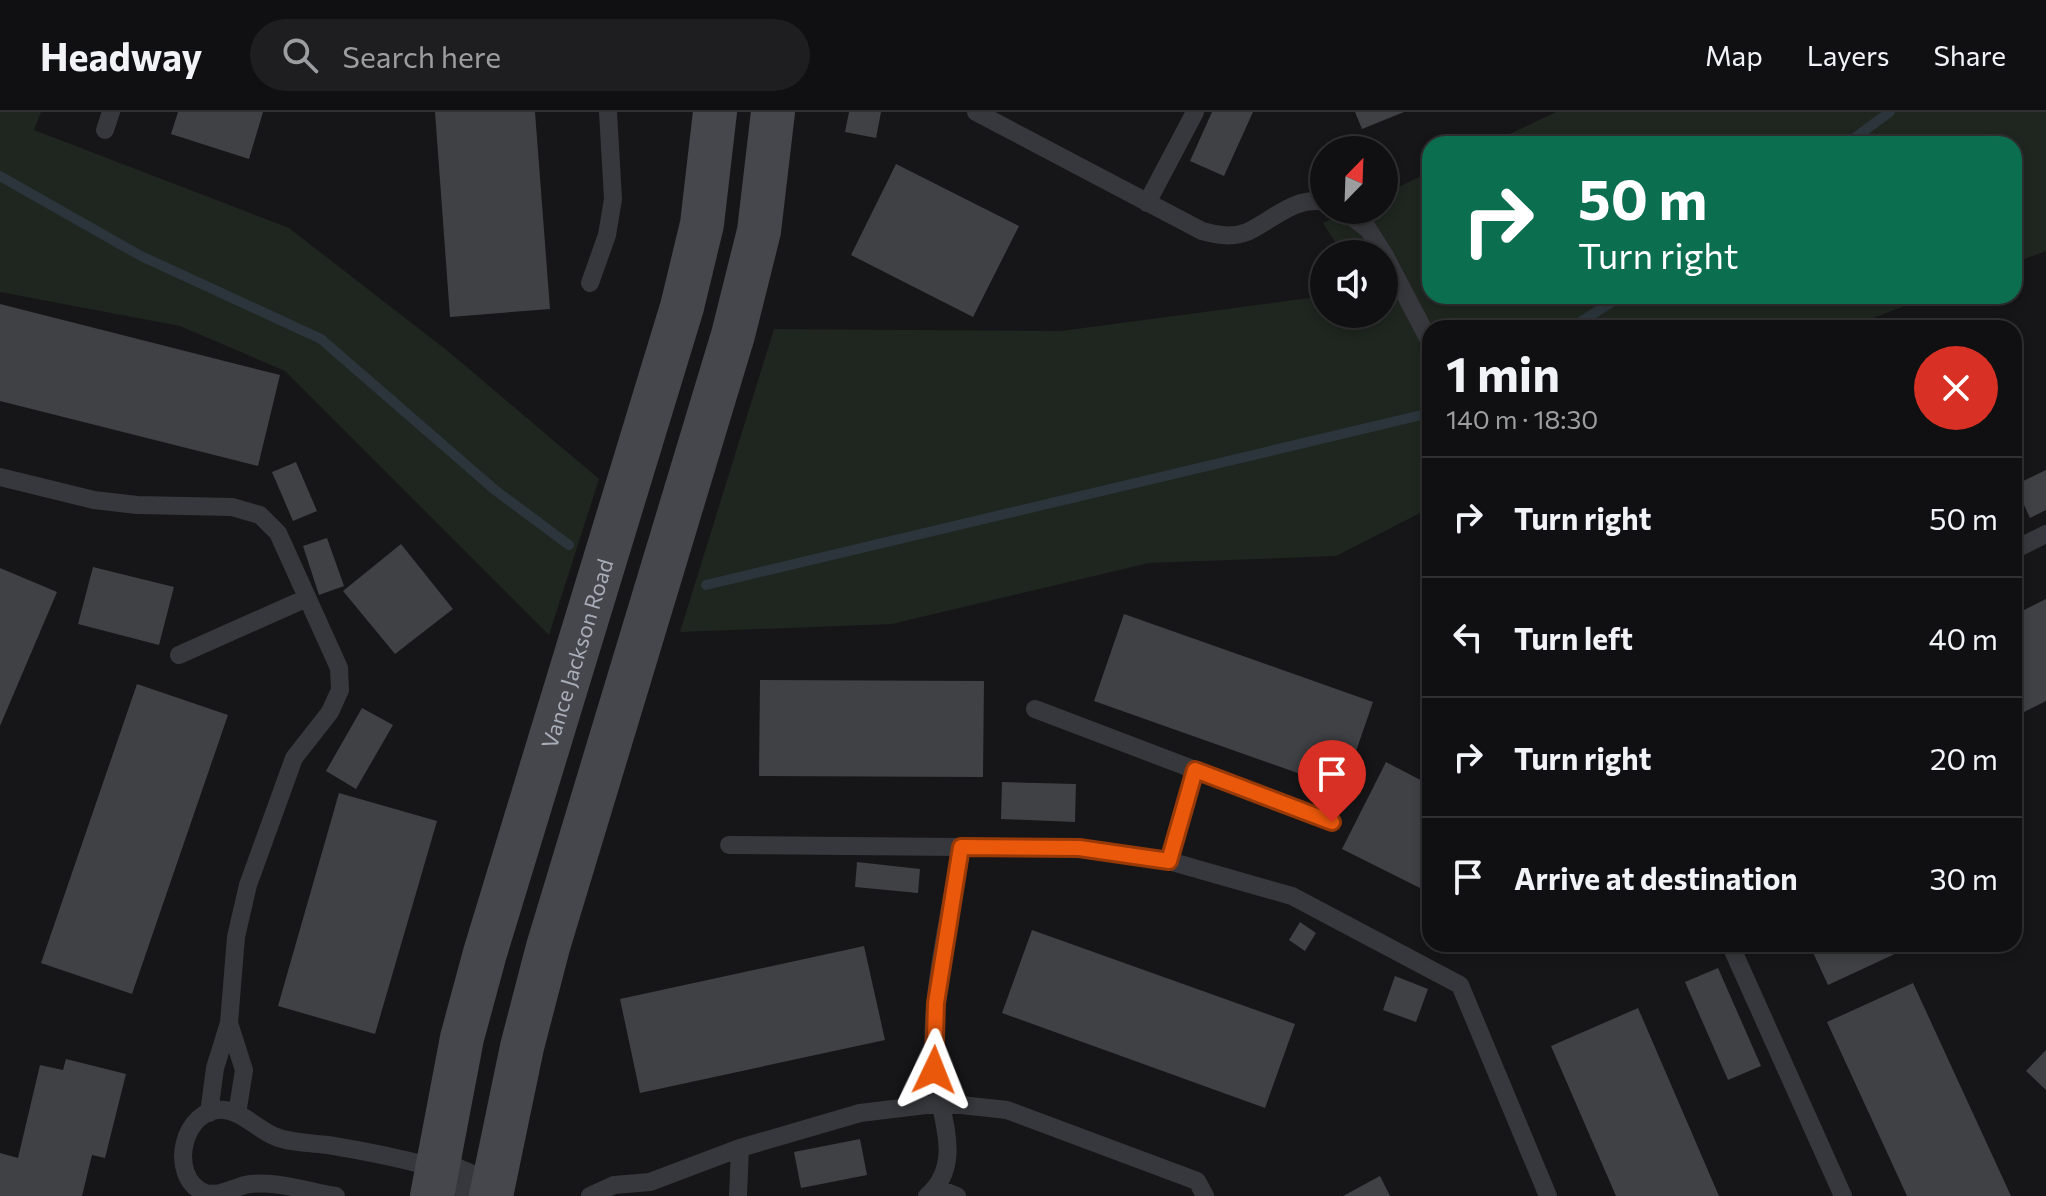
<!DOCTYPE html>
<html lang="en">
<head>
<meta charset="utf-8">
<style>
	:root { --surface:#101012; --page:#1e1e20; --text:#f1f3f6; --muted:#9c9d9f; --line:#303032 }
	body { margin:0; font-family:Commissioner,sans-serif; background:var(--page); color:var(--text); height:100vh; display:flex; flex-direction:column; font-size:30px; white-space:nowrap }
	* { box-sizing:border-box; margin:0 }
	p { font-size:26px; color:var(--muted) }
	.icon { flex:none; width:44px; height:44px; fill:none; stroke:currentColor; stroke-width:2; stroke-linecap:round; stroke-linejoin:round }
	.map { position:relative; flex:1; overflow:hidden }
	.details { position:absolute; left:1422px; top:208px; width:600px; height:632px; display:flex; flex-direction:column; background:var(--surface); border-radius:24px; box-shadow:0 4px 12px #0003,0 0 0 2px var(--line) }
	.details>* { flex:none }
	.guide { position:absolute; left:1422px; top:24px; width:600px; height:168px; border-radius:24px; box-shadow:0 4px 12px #0003,0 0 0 2px var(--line); background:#0b6e4f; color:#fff; overflow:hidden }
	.needle { width:52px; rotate:23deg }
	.fabs { position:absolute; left:1310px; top:24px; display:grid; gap:16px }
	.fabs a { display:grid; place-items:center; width:88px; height:88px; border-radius:50%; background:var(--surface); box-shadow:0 4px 12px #0003,0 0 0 2px var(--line); font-size:40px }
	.pin { position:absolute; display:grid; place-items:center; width:68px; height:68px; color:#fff; margin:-82px -34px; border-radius:50% 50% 50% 0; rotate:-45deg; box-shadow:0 0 8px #0007 }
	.pin .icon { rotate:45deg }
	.me { position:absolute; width:88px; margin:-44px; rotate:2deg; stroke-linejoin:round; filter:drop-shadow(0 0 6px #0008) }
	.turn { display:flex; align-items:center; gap:28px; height:168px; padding:0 24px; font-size:36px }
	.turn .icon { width:104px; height:104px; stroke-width:2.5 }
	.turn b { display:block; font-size:56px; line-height:68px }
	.round { display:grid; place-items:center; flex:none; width:84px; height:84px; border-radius:42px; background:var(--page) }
	.overview { display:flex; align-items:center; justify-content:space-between; height:136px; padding:0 24px }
	h1 { font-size:48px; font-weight:700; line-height:60px }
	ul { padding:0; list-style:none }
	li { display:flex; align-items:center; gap:24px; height:120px; padding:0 24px; border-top:2px solid var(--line) }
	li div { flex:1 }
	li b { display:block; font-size:30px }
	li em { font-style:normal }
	header { display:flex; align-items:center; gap:48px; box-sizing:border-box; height:112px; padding:0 40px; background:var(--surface); border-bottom:2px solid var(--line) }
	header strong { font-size:38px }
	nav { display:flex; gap:44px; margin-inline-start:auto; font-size:28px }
	.search { width:560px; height:72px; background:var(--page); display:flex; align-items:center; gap:20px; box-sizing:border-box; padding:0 28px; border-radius:44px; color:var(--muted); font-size:30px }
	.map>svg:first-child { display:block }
	.green { fill:#1e261f }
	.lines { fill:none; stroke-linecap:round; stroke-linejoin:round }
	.stream { stroke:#2c353c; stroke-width:10 }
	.building { fill:#404145 }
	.lane { stroke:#37383d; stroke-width:18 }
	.street { stroke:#37383d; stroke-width:36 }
	.secondary { stroke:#45474d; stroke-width:44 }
	.route-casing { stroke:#983908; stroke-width:20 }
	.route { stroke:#ea580c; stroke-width:14 }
	.labels { text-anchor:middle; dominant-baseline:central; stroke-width:6; stroke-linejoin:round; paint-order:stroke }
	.street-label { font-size:22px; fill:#a8adb8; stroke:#111113 }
</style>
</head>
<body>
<header>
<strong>Headway</strong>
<div class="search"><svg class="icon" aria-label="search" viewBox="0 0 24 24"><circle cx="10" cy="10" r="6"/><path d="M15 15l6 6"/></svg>Search here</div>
<nav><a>Map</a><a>Layers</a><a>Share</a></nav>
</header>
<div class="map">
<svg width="2046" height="1084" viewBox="0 0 2046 1084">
	<rect width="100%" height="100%" fill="#161618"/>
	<path class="green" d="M0,0H41L34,18L289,116L449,240L599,367L549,523L285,259L180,214L0,180Z
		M1556,0H2046V139L2014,151V32H1489Z
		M1430,60V184H1930L1848,216H1430V396L1336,444L1149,451L892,512L680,520L774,217L1061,219L1324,184V202H1384V142H1343L1323,111L1350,98H1384V82Z"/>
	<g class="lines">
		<path class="stream" d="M1846,32L1890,0
			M0,64L141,144L321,227L495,378L569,433
			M1571,216L1621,184
			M706,473L1430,301"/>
	</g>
	<path class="building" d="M178,0H263L249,47L171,22Z
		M435,0H535L550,197L450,205Z
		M849,0H881L876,26L845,20Z
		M1212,0H1253L1224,64L1190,49Z
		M1355,0H1404L1362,17Z
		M896,52L1019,114L973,205L851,143Z
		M0,192L280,263L258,354L0,289Z
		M296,350L317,399L293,409L272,360Z
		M2046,358V398L2030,406L2015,373Z
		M327,426L344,474L319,483L303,434Z
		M401,432L453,497L395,542L343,479Z
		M93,455L174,475L159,533L78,512Z
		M0,456L57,480L0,614Z
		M2046,487V589L2014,605V503Z
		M1124,502L1373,590L1343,677L1094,589Z
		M760,568L984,569L983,665L759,664Z
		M137,572L228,603L132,882L41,851Z
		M362,596L393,613L356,677L326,659Z
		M1386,650L1430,673V781L1342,737Z
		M1002,670L1076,672L1075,710L1001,707Z
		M339,681L437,709L375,922L278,894Z
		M857,750L920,757L918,781L855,775Z
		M1300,810L1316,821L1305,839L1289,828Z
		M1032,818L1295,912L1265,996L1002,901Z
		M1809,832H1911L1912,834L1828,873Z
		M864,834L885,928L640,981L620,887Z
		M1718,856L1761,954L1728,968L1685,870Z
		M1395,864L1428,877L1416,910L1383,898Z
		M1913,871L2011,1084H1907L1827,910Z
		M1638,896L1719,1084H1616L1551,934Z
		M2046,938V978L2026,959Z
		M66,947L126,962L105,1046L92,1043L82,1084H0V1041L18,1046L40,953L63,958Z
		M860,1027L867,1063L801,1076L794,1040Z
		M1380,1064L1390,1084H1343Z"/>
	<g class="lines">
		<path class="lane" d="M976,0L1202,119C1217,123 1232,126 1247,120C1272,109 1294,84 1324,90
			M105,18L111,0
			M1147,91L1195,0
			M1343,98L1368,117L1384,142
			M1384,142L1430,230
			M590,171L607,123L613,87L608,0
			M0,365L94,388L137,393L232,395L260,403L278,421L339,556L340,578L330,600L294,646L248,773L236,825L229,911L215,956L209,1001
			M2014,438L2046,422
			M179,543L307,486
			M1035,597L1332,710
			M729,733L1079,736L1169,749L1292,784L1460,873L1548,1084
			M1169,749L1195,658
			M1730,832L1843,1084
			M229,911L244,958L237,1002
			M937,1076L957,1084
			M336,1084C310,1080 272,1067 245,1073C230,1077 222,1084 205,1081C166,1065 183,993 225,998C244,1001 257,1017 274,1024C289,1031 312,1031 328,1033C365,1039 400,1046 436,1056
			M590,1084L614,1073L650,1070L740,1036L860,1001L943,991L1007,998L1197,1069L1205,1084
			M738,1084L740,1036
			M927,1084C967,1050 937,998 934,956C929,883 950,806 961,735"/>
		<path class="street" d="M436,1056L492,1080"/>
		<g class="secondary">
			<path id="s1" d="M432,1084L462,926L485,841L682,195L702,112L715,0"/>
			<path d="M491,1084L522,935L548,835L733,223L759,119L773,0"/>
		</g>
	</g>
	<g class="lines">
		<g class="route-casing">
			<path id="route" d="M934,958L936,891L961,735L1079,736L1169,749L1195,658L1332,710"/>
		</g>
		<use href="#route" class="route"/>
	</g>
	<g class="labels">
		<g class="street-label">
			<text stroke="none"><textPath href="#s1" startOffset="562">Vance Jackson Road</textPath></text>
		</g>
	</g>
</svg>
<div class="fabs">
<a><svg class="needle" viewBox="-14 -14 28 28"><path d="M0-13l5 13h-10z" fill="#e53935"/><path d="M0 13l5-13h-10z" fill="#9c9d9f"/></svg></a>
<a><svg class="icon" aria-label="sound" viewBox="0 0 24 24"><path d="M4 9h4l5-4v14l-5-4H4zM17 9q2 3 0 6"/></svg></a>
</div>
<div class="pin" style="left:1332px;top:710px;background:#d93025"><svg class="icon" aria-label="arrive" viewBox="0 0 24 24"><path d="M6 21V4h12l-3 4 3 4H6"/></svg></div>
<svg class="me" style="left:934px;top:958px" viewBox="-20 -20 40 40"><path d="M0-17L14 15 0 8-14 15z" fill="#ea580c" stroke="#fff" stroke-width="4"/></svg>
<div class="guide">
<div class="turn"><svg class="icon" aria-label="right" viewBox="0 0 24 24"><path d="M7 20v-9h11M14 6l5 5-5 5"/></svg><div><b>50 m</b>Turn right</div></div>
</div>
<section class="details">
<div class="overview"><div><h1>1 min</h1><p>140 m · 18:30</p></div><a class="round" style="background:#d93025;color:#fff"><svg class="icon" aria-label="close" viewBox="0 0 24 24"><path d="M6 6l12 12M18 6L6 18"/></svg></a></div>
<ul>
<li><svg class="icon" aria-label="right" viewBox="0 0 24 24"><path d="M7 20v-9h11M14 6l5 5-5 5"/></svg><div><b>Turn right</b></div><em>50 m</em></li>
<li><svg class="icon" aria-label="left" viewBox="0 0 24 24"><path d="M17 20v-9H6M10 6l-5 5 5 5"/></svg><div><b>Turn left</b></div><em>40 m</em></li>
<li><svg class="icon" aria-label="right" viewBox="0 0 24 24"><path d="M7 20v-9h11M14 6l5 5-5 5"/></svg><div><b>Turn right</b></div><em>20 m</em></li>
<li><svg class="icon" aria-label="arrive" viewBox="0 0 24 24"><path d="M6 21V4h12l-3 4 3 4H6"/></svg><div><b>Arrive at destination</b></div><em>30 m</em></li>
</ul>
</section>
</div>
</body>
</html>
